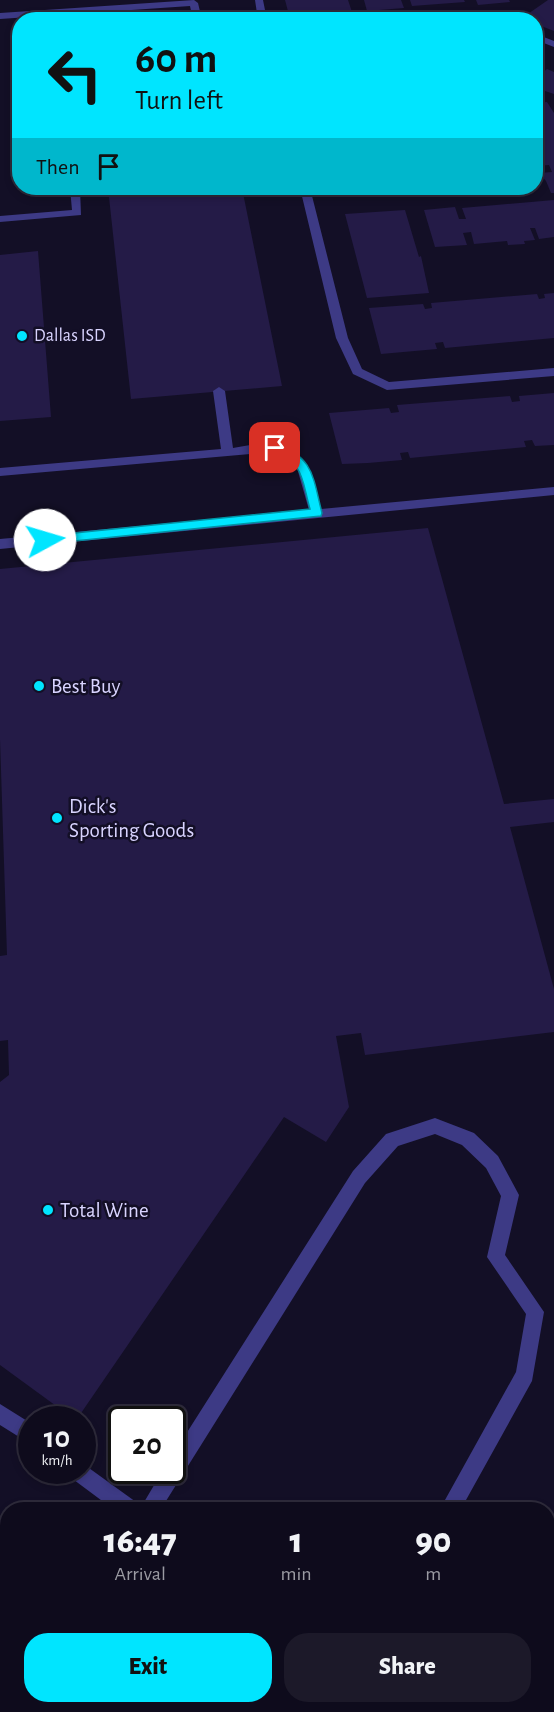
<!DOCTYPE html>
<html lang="en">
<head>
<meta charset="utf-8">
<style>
	:root { --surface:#0e0b1c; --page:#1c1929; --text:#f1f3f6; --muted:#9b9ba3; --line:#2e2b3b; --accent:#00e5ff }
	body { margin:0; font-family:"Alegreya Sans",sans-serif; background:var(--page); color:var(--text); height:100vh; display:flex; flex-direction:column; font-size:22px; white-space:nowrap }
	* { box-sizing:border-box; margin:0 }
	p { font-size:20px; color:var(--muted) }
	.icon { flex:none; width:33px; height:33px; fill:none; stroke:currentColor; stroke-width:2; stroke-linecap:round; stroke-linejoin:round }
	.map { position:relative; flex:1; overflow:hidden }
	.sheet { position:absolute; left:0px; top:1502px; width:555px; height:212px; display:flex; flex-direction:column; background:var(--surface); border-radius:24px 24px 0 0; box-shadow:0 3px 9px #0003,0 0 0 2px var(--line) }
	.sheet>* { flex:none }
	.hud { position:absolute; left:12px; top:12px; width:531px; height:183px; border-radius:24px; box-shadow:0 3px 9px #0003,0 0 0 2px var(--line); background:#00e5ff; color:#111; overflow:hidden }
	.speed { position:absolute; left:18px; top:1406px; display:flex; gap:12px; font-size:30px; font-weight:700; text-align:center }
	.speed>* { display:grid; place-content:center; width:78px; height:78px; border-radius:50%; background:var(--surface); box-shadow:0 3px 9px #0003,0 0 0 2px var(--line); line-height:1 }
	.speed small { font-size:15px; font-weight:400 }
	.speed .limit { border:3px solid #111; border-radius:9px; background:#fff; color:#111 }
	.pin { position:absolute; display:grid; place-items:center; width:51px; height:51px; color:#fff; margin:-26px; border-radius:12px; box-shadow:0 3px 9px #0006 }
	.me { position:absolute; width:66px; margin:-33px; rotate:84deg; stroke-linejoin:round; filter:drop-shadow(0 0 4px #0008) }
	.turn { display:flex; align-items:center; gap:21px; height:126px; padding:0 24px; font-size:27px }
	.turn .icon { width:78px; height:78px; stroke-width:2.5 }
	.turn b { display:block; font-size:42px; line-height:51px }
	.then { display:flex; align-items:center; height:57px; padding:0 24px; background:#0003; gap:12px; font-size:22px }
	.eta { display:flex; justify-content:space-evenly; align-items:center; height:102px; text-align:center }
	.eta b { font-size:36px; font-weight:800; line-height:42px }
	.action { display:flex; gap:12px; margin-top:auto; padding:12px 24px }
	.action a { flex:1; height:69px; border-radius:24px; background:var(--accent); color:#111; font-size:24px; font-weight:800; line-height:69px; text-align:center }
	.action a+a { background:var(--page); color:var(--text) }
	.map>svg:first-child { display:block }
	.building { fill:#241b47 }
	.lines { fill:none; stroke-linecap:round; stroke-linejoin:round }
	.minor { fill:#3d3a85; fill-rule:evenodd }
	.route { fill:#00e5ff; stroke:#0095a6; stroke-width:1.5 }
	.poi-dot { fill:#00e5ff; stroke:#130f26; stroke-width:2 }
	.labels { text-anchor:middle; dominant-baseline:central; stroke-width:5; stroke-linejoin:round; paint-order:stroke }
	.far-poi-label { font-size:18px; fill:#d9d4ff; stroke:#130f26; text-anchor:start }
	.poi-label { font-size:21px; fill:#d9d4ff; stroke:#130f26; text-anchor:start }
</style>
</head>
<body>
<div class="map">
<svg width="554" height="1712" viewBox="0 0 554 1712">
	<rect width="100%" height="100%" fill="#130f26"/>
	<path class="building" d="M285,0H348L352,12L294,16L289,15Z
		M364,0H401L404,8L367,11Z
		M410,0H464L465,2L412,6Z
		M476,0H509L510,2L478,5Z
		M548,0H554V31L536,24V20L522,18Z
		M547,69L554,72V94L536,88V72L541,74Z
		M547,102L554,113V193H551L546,181L539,173L552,172L549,165L536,166V103Z
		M108,188H242L282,386L131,399Z
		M554,200V237L539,239L535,228H530L535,240L524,241L525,244L508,245L507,241L474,244L471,232L463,233L467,245L435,247L424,210L455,207L459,219H466L462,208Z
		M405,210L419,257L421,256L429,293L367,298L345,214Z
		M38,251L51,417L0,421V255Z
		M554,293V338L445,348L443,342L435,343L437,349L381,354L369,308L423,304L425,309L432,308L431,303L537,294L539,299L545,298L544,294Z
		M554,393V445L535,446L532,440L524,441L526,447L410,458L408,452L400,453L402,460L368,463L342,464L329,413L389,408L391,413L399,412L397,405L510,396L512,402L520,401L519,396Z
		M428,528L504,804L554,799V822L510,827L554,989V1032L365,1055L361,1033L336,1036L349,1107L326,1142L284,1117L77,1419H74L0,1365V1082L9,1075L8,1040L0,1041V956L7,955L0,739V569Z"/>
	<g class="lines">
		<path class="minor" d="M194,0L198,3L202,20H193L190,6L0,19V13Z
			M255,0H263L267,20H258Z
			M536,34L554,41V47L536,40Z
			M70,188H80L81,215L0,222V216L72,210Z
			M300,188H310L348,338L362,369L389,382L554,368V376L387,390L353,374L336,338Z
			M219,387L225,391L233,448C247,446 263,442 276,444C308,449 315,483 321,509L554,487V495L0,549V539L309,510L297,468L274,452L0,476V468L221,449L213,391Z
			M435,1118L474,1133L498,1156L519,1195L505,1255L544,1312L532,1381L461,1509H440L516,1372L526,1314L487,1257L501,1196L486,1168L462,1145L435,1134L398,1146L365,1183L161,1509H140L163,1470H172V1456L353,1171L386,1134Z
			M0,1404L32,1424V1445L0,1425Z
			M82,1463L136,1502L139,1509H113L70,1477L67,1470H82Z
			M554,1549V1580L548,1582V1552Z
			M0,1585L8,1588V1611L0,1608Z
			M126,1706H152L155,1712H128Z
			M329,1706H350L348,1712H326Z
			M470,1706H491L489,1712H467Z"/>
	</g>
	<path class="route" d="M275,444C314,456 313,478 322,513L321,516L45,544L39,540L45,536L310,509C301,477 305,464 271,451V445Z"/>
	<g class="poi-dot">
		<circle cx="22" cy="336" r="6"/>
		<circle cx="39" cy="686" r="6"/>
		<circle cx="57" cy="818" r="6"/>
		<circle cx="48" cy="1210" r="6"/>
	</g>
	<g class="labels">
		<g class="far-poi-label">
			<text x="34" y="336">Dallas ISD</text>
		</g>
		<g class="poi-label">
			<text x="51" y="686">Best Buy</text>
			<text x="69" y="806">Dick's<tspan x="69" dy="24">Sporting Goods</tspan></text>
			<text x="60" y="1210">Total Wine</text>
		</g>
	</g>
</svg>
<div class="speed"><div>10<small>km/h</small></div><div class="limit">20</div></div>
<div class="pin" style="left:275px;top:448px;background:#d93025"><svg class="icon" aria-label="arrive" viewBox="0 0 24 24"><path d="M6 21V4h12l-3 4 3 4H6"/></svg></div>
<svg class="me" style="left:45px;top:540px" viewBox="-20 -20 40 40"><circle r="19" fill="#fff"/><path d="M0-13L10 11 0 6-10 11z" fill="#00e5ff"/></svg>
<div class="hud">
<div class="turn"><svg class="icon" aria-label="left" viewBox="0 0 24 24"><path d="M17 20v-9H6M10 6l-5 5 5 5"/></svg><div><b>60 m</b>Turn left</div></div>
<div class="then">Then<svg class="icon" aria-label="arrive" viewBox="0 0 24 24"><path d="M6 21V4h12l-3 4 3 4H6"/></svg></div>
</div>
<section class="sheet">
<div class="eta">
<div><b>16:47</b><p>Arrival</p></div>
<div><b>1</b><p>min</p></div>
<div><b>90</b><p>m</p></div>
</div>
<div class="action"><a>Exit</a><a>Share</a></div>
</section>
</div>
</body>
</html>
